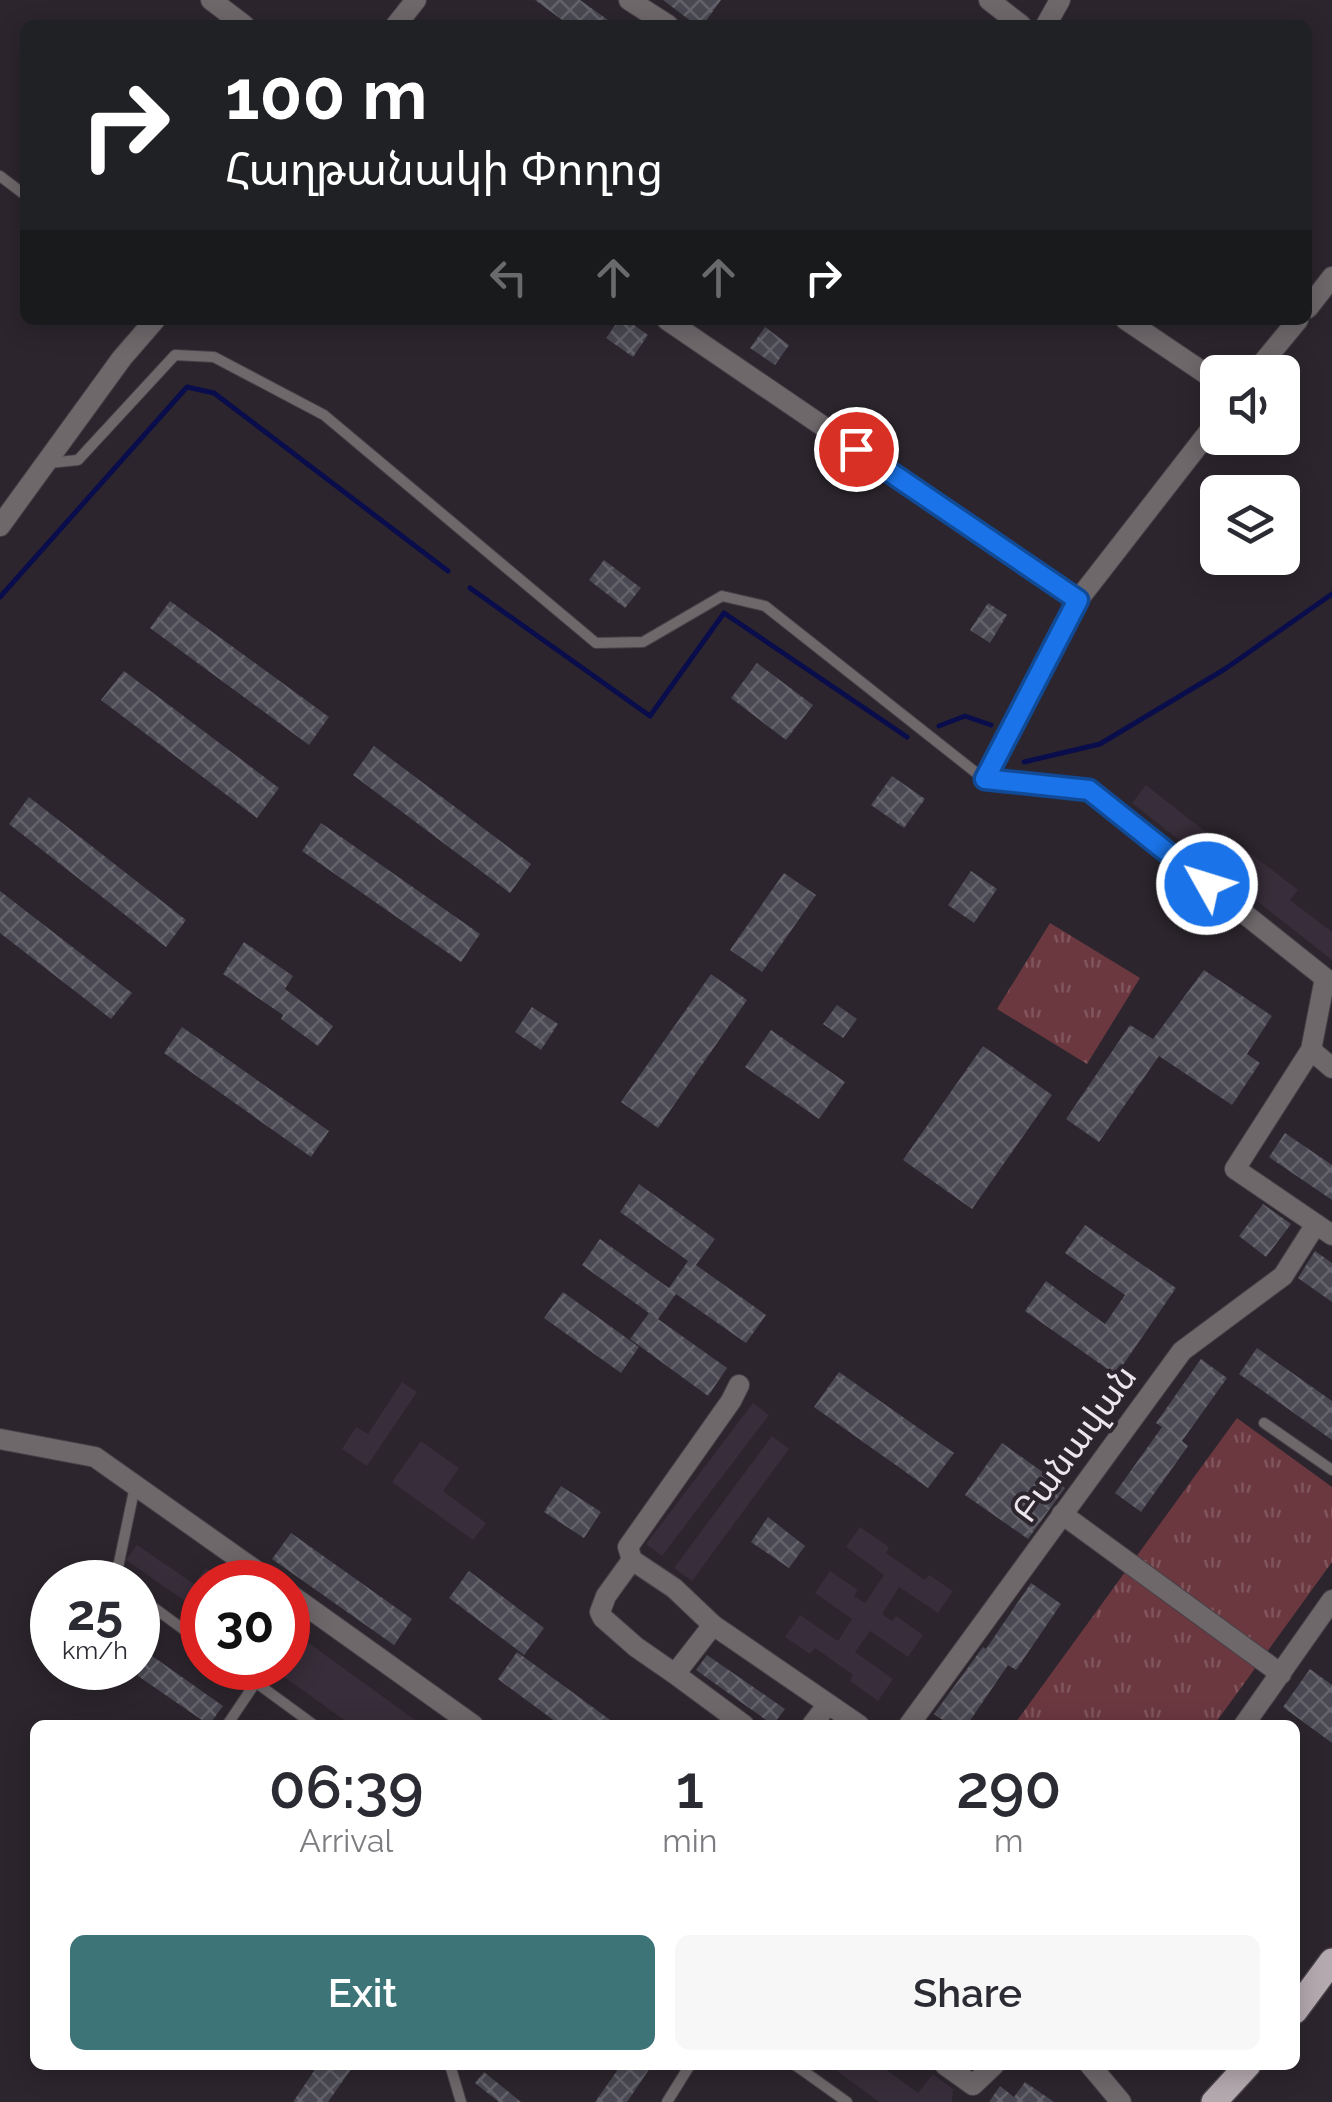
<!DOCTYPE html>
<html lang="en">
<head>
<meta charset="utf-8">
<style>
	:root { --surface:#fff; --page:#f7f7f7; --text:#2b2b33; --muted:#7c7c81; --accent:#3d7478 }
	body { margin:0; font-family:Raleway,"Noto Sans Armenian",sans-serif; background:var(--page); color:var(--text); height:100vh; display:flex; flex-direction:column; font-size:38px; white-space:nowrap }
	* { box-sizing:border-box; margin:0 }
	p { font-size:32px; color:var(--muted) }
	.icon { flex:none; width:55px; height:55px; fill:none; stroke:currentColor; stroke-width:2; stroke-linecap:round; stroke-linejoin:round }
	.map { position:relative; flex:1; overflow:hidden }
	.panel { position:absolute; left:30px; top:1720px; width:1270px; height:350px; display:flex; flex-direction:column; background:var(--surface); border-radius:15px; box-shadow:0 5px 25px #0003 }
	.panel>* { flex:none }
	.guide { position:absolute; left:20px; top:20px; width:1292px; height:305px; border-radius:15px; box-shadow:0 5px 25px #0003; background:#202124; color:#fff; overflow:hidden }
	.tools { position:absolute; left:1200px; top:355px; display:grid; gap:20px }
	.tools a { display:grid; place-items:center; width:100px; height:100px; border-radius:15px; background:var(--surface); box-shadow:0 5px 25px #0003; font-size:50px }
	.speed { position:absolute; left:30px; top:1560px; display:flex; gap:20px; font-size:50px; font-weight:700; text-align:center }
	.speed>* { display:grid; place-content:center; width:130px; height:130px; border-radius:50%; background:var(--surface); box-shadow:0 5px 25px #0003; line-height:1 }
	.speed small { font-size:25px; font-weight:400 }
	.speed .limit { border:15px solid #d22; background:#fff; color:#111 }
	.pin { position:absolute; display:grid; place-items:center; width:85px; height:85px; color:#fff; margin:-42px; border:5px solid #fff; border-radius:50%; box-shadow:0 2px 10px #0007 }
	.me { position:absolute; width:110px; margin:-55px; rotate:309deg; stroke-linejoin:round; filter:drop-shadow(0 0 8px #0008) }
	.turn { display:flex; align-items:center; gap:35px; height:210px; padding:0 40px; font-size:45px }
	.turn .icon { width:130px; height:130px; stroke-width:2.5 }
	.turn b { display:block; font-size:70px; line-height:85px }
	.lanes { display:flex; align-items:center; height:95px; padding:0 40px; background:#0003; justify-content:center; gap:50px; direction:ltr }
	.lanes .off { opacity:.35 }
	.eta { display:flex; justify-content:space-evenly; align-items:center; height:170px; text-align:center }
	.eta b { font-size:60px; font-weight:600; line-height:70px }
	.cta { display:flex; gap:20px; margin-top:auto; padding:20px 40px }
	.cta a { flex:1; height:115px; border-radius:15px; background:var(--accent); color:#fff; font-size:40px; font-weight:600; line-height:115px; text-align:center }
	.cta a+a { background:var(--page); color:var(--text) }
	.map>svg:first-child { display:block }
	.built { fill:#382d3a }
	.park { fill:url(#park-tufts) }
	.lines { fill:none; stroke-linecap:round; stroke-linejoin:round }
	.stream { stroke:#0a0d4b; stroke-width:5 }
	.building { fill:url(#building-cross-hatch) }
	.lane-casing { stroke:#474048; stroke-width:12 }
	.street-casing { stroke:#474048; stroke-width:22 }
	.primary-casing { stroke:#474048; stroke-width:28 }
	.lane { stroke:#6e686b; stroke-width:10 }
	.street { stroke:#6e686b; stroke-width:20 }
	.primary { stroke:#b4a9af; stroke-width:25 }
	.route-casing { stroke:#114b97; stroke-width:25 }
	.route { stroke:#1a73e8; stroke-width:18 }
	.labels { text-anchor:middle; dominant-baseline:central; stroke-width:8; stroke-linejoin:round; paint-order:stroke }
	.street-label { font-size:35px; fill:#ebe6eb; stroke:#2c252d }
</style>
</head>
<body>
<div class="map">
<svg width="1332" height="2102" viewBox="0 0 1332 2102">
	<defs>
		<pattern id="park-tufts" width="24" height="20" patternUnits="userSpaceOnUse" patternTransform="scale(2.5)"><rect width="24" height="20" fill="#6b3840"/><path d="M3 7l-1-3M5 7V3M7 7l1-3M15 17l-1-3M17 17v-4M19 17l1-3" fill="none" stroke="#80555c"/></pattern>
		<pattern id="building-cross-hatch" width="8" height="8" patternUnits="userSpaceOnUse" patternTransform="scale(2.5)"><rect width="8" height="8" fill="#4a4852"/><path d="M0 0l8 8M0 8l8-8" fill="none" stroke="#64626b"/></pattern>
	</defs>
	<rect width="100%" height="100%" fill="#2c252d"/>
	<path class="built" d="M1146,785L1216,840L1223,832L1298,890L1290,900L1332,932V960L1132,803Z
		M402,1382L417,1392L367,1466L342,1449L356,1427L368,1434Z
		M753,1403L769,1415L662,1556L646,1544Z
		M772,1436L789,1449L692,1581L674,1568Z
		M421,1441L459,1468L443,1491L486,1523L473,1540L392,1482Z
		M860,1527L889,1547L886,1553L925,1580L929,1575L953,1591L938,1613L899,1587L882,1614L892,1621L896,1616L923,1635L908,1657L870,1631L855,1652L893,1679L878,1701L850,1681L853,1675L815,1648L810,1654L785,1637L800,1615L838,1641L852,1619L815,1593L830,1571L858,1590L854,1596L865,1603L884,1575L846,1547Z
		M137,1545L194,1584L206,1568L228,1582H202V1613L126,1560Z
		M293,1619L311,1632L306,1641L422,1725H351L272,1668H288V1626Z
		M829,2065H880L918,2093L933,2074L953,2089L952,2102H879Z"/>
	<path class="park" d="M1050,923L1140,978L1087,1064L997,1009Z
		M1237,1418L1332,1487V1562L1214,1725H1020L1016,1722Z"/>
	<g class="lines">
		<path class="stream" d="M470,588L650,716L724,613L907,737
			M0,597L187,387L214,393L448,571
			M939,726L965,716L991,725
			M1024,762L1100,744L1225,669L1332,594"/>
	</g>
	<path class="building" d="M535,0H580L615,25H569Z
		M663,0H721L703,25H696Z
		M619,320H627L648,335L633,357L606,338Z
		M765,327L789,345L775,365L750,348Z
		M604,560L641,588L625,608L589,580Z
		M170,601L329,717L309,745L150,628Z
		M988,603L1007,615L990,643L970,630Z
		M757,663L813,705L786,740L731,698Z
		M124,671L279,788L257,818L101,700Z
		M374,746L531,864L510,893L353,775Z
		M892,776L925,799L904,828L871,805Z
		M29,797L186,920L166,947L9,824Z
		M321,823L480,934L461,962L302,851Z
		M971,871L997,889L974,923L948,905Z
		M784,873L816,895L762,972L730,950Z
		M0,891L132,993L111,1019L0,933Z
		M244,942L293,976L285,989L333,1026L318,1046L281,1019L283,1015L223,974Z
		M1204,970L1272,1016L1247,1054L1260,1063L1232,1105L1159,1056L1099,1142L1066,1119L1130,1025L1153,1039Z
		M711,974L747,1000L658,1128L621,1102Z
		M837,1005L857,1019L843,1038L823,1024Z
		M532,1007L558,1024L541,1050L515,1032Z
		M182,1027L329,1131L311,1157L164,1053Z
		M771,1030L845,1082L819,1119L745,1067Z
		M983,1046L1052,1095L972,1209L903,1160Z
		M1285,1133L1332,1165V1200L1269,1157Z
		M639,1184L715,1239L696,1265L766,1315L746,1343L676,1294L658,1319L727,1368L708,1396L630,1339L649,1313L582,1265L600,1239L669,1288L688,1261L620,1212Z
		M1263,1204L1291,1224L1266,1257L1239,1236Z
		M1085,1225L1176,1288L1116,1375L1025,1311L1046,1281L1105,1324L1125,1295L1065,1253Z
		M1315,1251L1332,1263V1302L1298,1278Z
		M563,1292L639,1347L621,1373L544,1318Z
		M1257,1348L1332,1401V1440L1239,1374Z
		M1201,1359L1227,1378L1182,1441L1188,1446L1141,1512L1115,1493L1162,1427L1156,1423Z
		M839,1372L954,1453L928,1488L814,1407Z
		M1002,1443L1065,1488L1028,1539L965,1495Z
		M561,1486L601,1512L584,1538L544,1512Z
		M768,1517L805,1546L789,1568L751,1542Z
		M291,1533L412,1619L394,1645L272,1559Z
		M469,1571L544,1628L524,1655L449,1598Z
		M1031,1583L1061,1604L1016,1670L1008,1665L967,1725H950L934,1714L983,1647L986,1649Z
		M138,1646L223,1706L209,1725L138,1676Z
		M517,1652L568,1689L617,1725H560L498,1679Z
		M707,1655L785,1709L773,1725L696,1670Z
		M1310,1669L1332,1685V1743L1283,1707Z
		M318,2065H354L328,2102H293Z
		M621,2065H652L627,2102H595Z
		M484,2072L521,2102H499L475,2083Z
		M1025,2082L1054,2102H989L1000,2086L1014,2097Z"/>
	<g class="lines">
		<g class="lane-casing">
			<path id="lane" d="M0,176L25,195
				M49,463L78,460L175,355L214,357L324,415L596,643L643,642L722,596L765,606L984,779
				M1264,1423L1332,1470
				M126,1582L117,1572L135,1486
				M138,1596L202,1643
				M236,1668L314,1725
				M227,1725L256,1682
				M450,2065L461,2102
				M795,2065L847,2102
				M667,2102L690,2065"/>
		</g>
		<g class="street-casing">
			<path id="street" d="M211,0L244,25
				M629,0L668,25
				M989,0L1021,25
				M396,25L416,0
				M1046,25L1060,0
				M1308,308L1332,277
				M667,320L1078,600
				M1126,320L1218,382
				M1255,372L1298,320
				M1218,420L1078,600L985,779L1089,790L1325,978L1311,1050L1235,1169L1332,1235
				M0,526L122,358L155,320
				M1311,1050L1332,1068
				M0,1439L95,1457L272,1582
				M1062,1514L1281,1674
				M632,1560L606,1596L600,1612L603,1618L636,1647L675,1674
				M288,1593L473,1725
				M713,1625L674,1588L632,1560L628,1547L731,1401L739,1385
				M744,1725L675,1674L713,1625L859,1725
				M812,1725L828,1704
				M909,1725L1182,1351L1283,1276L1316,1224
				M1244,1725L1332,1600
				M945,2065L973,2085L994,2065
				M1090,2065L1121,2102"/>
		</g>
		<g class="primary-casing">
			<path id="primary" d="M1295,2011L1332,1961
				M1214,2102L1248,2065"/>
		</g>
		<use href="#lane" class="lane"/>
		<use href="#street" class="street"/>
		<use href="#primary" class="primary"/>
	</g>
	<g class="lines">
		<g class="route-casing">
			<path id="route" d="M856,449L1078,600L985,779L1089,790L1207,884"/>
		</g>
		<use href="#route" class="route"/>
	</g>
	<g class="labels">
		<g class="street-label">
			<text transform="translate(1074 1443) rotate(-54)">Բանավան</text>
		</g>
	</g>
</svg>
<div class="tools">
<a><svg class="icon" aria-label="sound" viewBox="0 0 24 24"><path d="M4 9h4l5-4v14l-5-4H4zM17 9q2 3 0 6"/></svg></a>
<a><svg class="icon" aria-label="layers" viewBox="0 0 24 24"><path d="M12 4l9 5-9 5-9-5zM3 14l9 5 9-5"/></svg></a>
</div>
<div class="speed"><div>25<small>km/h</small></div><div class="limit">30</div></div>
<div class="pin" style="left:856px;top:449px;background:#d93025"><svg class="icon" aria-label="arrive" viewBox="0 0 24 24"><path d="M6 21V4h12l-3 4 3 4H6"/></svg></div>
<svg class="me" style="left:1207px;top:884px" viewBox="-20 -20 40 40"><circle r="17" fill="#1a73e8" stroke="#fff" stroke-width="3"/><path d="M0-11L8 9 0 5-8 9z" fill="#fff"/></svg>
<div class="guide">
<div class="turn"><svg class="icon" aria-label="right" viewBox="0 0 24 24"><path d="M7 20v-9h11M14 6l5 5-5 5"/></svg><div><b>100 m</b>Հաղթանակի Փողոց</div></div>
<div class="lanes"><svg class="icon off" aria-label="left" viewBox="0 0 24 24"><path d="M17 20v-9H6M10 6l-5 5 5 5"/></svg><svg class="icon off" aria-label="ahead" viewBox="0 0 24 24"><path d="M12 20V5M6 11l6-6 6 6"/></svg><svg class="icon off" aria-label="ahead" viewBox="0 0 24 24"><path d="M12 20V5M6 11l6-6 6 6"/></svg><svg class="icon" aria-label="right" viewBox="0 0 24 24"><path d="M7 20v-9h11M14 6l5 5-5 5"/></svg></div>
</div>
<section class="panel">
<div class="eta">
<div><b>06:39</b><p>Arrival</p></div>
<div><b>1</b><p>min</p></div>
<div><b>290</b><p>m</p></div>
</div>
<div class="cta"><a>Exit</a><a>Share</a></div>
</section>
</div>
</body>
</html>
